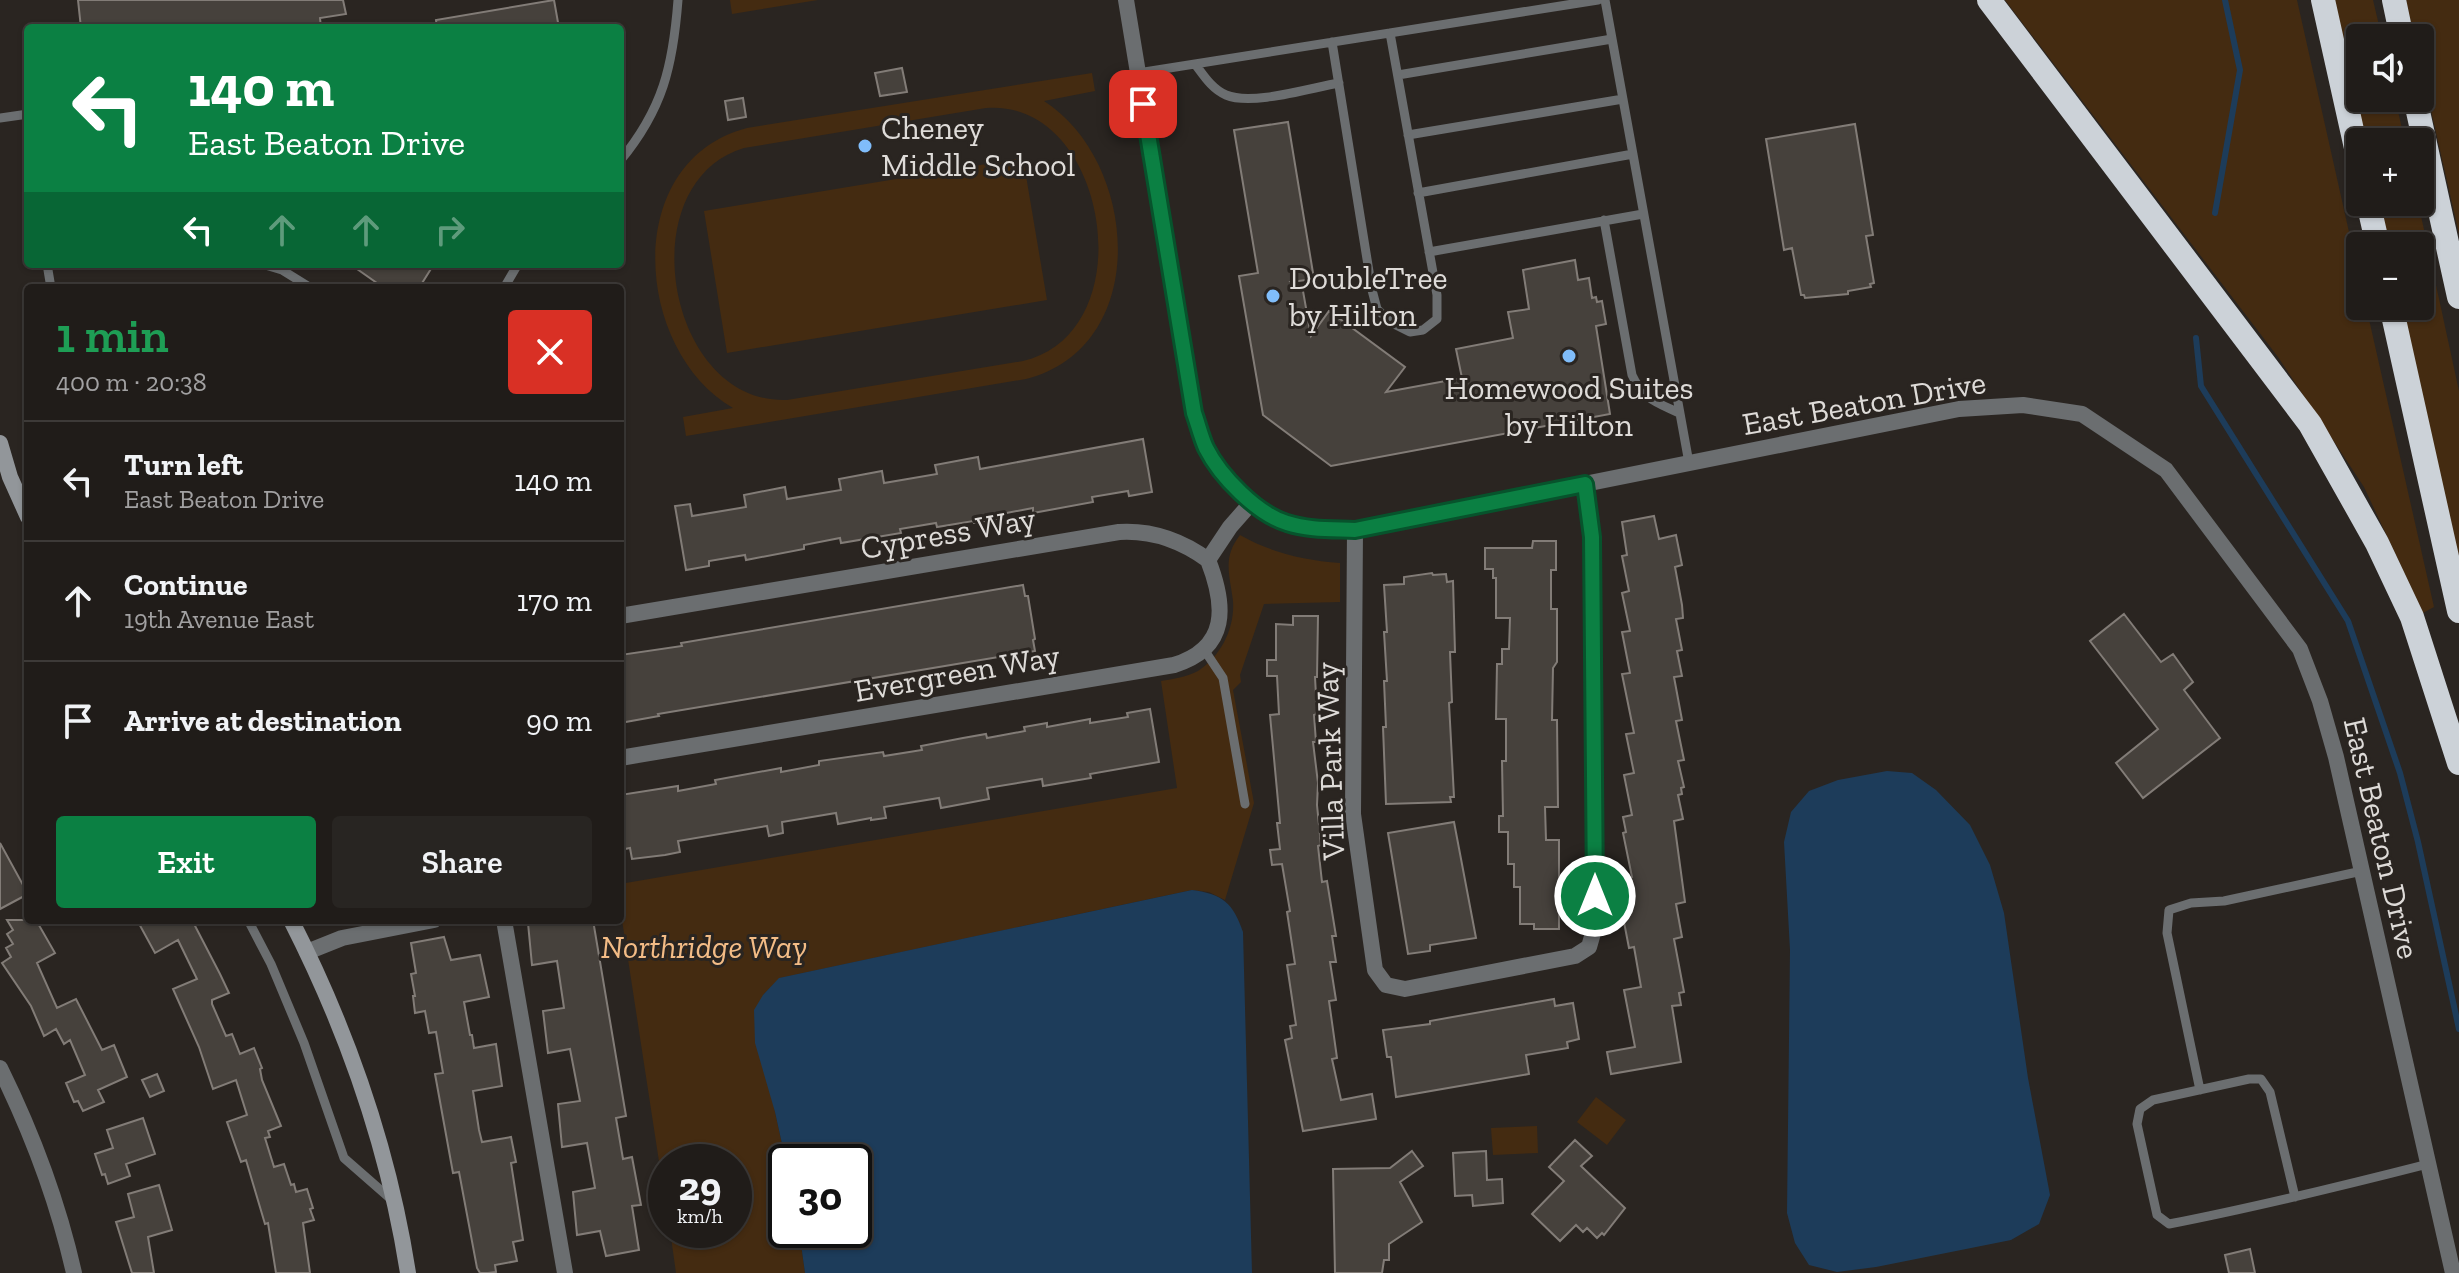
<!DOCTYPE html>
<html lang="en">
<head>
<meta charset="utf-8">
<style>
	:root { --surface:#201c19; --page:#282522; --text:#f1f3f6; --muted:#a2a1a2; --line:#3d3a38; --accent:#0b8043 }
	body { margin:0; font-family:"Zilla Slab",serif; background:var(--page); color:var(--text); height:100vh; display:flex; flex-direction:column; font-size:30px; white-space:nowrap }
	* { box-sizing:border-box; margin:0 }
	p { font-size:26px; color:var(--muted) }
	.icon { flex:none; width:44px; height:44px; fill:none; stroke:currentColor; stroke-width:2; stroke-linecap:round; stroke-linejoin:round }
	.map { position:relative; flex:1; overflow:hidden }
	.sheet { position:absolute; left:24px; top:284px; width:600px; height:640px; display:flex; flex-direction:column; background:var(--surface); border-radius:8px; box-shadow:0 2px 6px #0004,0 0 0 2px var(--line) }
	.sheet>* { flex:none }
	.banner { position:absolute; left:24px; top:24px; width:600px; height:244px; border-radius:8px; box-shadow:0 2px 6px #0004,0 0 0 2px var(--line); background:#0b8043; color:#fff; overflow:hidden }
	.controls { position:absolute; left:2346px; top:24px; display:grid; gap:16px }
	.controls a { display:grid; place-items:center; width:88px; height:88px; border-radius:8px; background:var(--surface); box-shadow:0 2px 6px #0004,0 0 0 2px var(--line); font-size:40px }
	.speed { position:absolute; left:648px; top:1144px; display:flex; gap:16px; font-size:40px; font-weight:700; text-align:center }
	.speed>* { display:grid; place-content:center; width:104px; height:104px; border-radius:50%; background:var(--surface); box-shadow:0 2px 6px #0004,0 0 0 2px var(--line); line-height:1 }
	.speed small { font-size:20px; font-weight:400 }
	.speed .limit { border:4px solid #111; border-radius:12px; background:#fff; color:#111 }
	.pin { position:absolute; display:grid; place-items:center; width:68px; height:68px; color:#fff; margin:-34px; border-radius:16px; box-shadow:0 4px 12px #0006 }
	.me { position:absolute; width:88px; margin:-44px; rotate:0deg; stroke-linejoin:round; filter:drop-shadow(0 0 6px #0008) }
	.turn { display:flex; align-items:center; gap:28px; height:168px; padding:0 32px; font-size:36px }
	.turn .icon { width:104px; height:104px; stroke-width:2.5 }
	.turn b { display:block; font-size:56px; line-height:68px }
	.lanes { display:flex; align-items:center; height:76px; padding:0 32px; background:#0003; justify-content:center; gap:40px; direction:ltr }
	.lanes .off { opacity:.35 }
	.round { display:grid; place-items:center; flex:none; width:84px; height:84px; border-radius:8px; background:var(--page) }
	.summary { display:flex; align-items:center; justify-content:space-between; height:136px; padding:0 32px }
	h1 { font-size:48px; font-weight:600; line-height:60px; color:#1e9e55 }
	.action { display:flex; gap:16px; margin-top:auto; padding:16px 32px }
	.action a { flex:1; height:92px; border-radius:8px; background:var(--accent); color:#fff; font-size:32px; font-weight:600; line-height:92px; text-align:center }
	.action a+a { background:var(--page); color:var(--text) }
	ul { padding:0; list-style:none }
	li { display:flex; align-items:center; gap:24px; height:120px; padding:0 32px; border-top:2px solid var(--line) }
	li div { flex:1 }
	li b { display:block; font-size:30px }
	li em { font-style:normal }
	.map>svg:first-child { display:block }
	.green { fill:#442b11; fill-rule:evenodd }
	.water { fill:#1d3c5a }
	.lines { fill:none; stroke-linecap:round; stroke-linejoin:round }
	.stream { stroke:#1d3c5a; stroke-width:6 }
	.building { fill:#46413c; stroke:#827c77; stroke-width:2 }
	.lane { stroke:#6b6e70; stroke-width:9 }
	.street { stroke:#6b6e70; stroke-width:16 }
	.secondary { stroke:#92969a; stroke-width:16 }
	.highway { stroke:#ccd2d8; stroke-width:24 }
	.route-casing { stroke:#07532c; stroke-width:20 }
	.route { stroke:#0b8043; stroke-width:14 }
	.poi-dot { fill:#80bdfa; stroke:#2a2521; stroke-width:3 }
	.labels { text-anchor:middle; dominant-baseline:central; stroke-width:6; stroke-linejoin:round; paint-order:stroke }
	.poi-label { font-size:32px; fill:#dedbd8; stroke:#2a2521; text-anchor:start }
	.street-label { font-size:32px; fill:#dedbd8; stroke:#2a2521 }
	.park-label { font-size:32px; font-style:italic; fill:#f3bc86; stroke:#2a2521 }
</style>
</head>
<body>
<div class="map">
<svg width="2459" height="1273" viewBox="0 0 2459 1273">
	<rect width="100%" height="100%" fill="#2a2521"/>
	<path class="green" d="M730,0H818L732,14Z
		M2005,0H2297L2360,281V306H2366L2434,607L2423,613L2364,487L2278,357Z
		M2333,0H2373L2382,38H2360V98H2395L2405,142H2365Z
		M2406,0H2459V234L2420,62V38H2414Z
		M1092,73L1095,91L1044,101C1139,162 1152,347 1026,379L686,436L683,417L733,408C634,351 620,161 747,128ZM986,108C1108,98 1146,332 1023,361L787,400C667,405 628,183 744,148Z
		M1023,158L1047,300L727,353L704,211Z
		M2378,202H2418L2459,391V559L2402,306H2420V246H2388Z
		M1240,535C1272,553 1303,560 1340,563V602L1264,604L1240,675L1241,682L1233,690L1254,803L1225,900L1209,892L1192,890L780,978L763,995L775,1112L786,1162V1230H799L805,1273H676L670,1230H734V1162H666V1207L620,907V884L1177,788L1161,681C1173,679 1187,677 1198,671C1221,656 1235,628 1233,601C1230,575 1222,558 1240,535Z
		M1596,1097L1626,1120L1607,1145L1577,1122Z
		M1537,1126L1538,1153L1493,1155L1491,1128Z"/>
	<path class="water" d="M1887,771L1912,773L1936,790L1970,825L1990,865L2004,913L2028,1078L2050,1195L2039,1224L2011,1240L1876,1267L1837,1272L1809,1265L1795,1243L1787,1213L1790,950L1784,842L1791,812L1809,791L1838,780Z
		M1192,890C1223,894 1233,903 1243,932L1252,1273H805L799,1230H854V1162H786L775,1112L755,1043L754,1010L763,995L779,978Z"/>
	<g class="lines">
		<path class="stream" d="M2215,213L2240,70L2225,0
			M2196,338L2201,386L2348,621L2400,773L2418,842L2459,1029"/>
	</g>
	<path class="building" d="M78,0H343L346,14L320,18L321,28H81Z
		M554,0L559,28H437L436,20Z
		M902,68L907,92L880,96L875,73Z
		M743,98L746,117L728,120L725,101Z
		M1288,122L1314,279L1291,282L1303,291L1311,336L1329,311L1405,367L1386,392L1462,378L1456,349L1513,338L1508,312L1529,309L1523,270L1575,260L1578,280L1589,278L1592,298L1596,297L1597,302L1602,301L1606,324L1596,326L1610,414L1331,466L1263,415L1239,276L1258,273L1234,130Z
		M1855,124L1873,235L1866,236L1874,283L1870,284L1871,287L1848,291V294L1805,298L1804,295H1801L1792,248L1784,250L1766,139Z
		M350,264H434L419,288H384Z
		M1143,439L1152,492L1129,496L1128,491L1092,497L1093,502L1033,513V508L996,515L997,519L974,523L973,521L937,527L936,523L900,529L901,533L841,543L840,538L804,545V549L746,560L745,555L709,561V566L686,570L675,506L690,504L692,516L746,507L744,495L785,487L787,499L841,490L839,479L882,471L884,483L937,474L935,465L978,457L980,469Z
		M1654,516L1659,539L1676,535L1682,565L1675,567L1682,605L1683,618L1676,619L1682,650L1677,651L1682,676L1674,677L1682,720L1676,721L1684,760L1678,761L1684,787L1681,788L1682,794L1678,795L1683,819L1674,821L1685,902L1676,904L1682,937L1674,939L1684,992L1679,993L1681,1005L1672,1006L1681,1062L1611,1074L1607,1052L1635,1047L1624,990L1641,987L1634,947L1629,948L1623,917L1630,915L1623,879L1632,877L1623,833L1626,832L1623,817L1632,815L1624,775L1634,773L1626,734L1634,733L1622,674L1630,673L1622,632L1630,631L1622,593L1629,591L1622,556L1627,555L1622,522Z
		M1533,541H1556V570H1551V609H1557V662L1553,668L1552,720H1557L1558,807H1545L1546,840H1559V929H1534V924H1520V887H1514V864H1508V832H1499V816H1503L1502,761H1506V719H1496L1497,664H1502V649H1509L1510,618H1496V578H1493V569H1485V548H1532Z
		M1432,573L1433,575L1446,574L1447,582L1453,581L1455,652H1450L1452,702L1449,703L1454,797H1450L1451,802L1386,804L1383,727H1386L1384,681H1387L1384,632H1387L1384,585L1404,584V577Z
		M1023,585L1025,596H1028L1035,639L1033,640L1035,651L658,714L659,716L620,723V655L682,646L681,643Z
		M2124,614L2161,662L2173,654L2193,682L2184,690L2220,738L2143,798L2116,763L2158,729L2090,641Z
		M1293,616H1318L1317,677H1315L1317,714L1314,715L1316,742H1313L1318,783L1317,805L1321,845L1318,846L1322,882L1327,881L1336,936H1332L1336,962H1330L1336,1000L1329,1001L1337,1058L1332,1059L1341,1100L1372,1094L1376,1119L1303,1131L1285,1040L1292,1038L1290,1026L1296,1025L1287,965L1295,964L1287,912L1290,911L1282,864L1272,865L1270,850L1280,849L1277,823H1280L1270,715L1279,714L1277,676H1267V660H1276V624L1293,625Z
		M1150,709L1159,762L1090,774L1091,778L1043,786L1042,779L987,788L989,799L941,808L939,798L884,807L886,818L871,820V818L838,824L836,813L782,822L783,833L769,836L767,826L678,841L680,852L665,855L632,859L630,848L620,850V795L678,786V791L716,784L715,780L781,768V772L819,765V761L883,752L884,756L922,750L921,746L963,738L986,734L987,738L1025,731L1024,727L1047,723V727L1090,719V723L1128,717L1127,713Z
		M1454,822L1476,938L1430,945V951L1408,954L1388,833Z
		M0,843L28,894L0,909Z
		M7,920H36L55,953L37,963L57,1008L76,999L102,1050L114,1045L127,1077L98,1090L104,1102L83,1111L78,1101L74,1102L66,1083L85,1075L70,1040L64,1044L56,1029L44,1036L31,1006L2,963L11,957L6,948L13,944L7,934L13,930Z
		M137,920H192L220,974L229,993L212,1000V1004L226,1036L232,1034L240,1054L254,1048L262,1068L260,1069L262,1080L281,1126L268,1131L270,1137L265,1138L274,1167L284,1164L291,1185L294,1184L296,1192L307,1189L313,1208L310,1209L314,1220L303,1223L310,1273H276L268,1223L265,1224L246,1160L241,1162L227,1122L247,1115L236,1080L213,1089L199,1047L173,989L197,979L178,940L155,953Z
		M545,920H593L626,1116L616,1118L623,1159L632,1157L641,1205L632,1206L639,1250L606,1256L600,1231L577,1235L573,1192L595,1188L587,1143L562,1147L558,1104L580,1101L570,1049L548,1053L543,1011L564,1008L557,961L532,965L528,923Z
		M444,937L451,960L480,955L489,997L464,1002L470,1035H472L474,1048L496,1044L502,1086L473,1091L479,1130L482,1142L511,1137L516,1162L511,1163L523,1240L513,1242L517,1261L495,1265L496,1272L488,1273H480L477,1268L459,1172L453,1173L435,1074L443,1073L436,1032L429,1033L425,1011L415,1013L413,996H415L411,974L416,973L411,943Z
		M1554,999L1555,1006L1573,1003L1579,1039L1567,1042L1568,1048L1526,1055L1529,1074L1396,1097L1391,1057H1387L1383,1030L1430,1024V1021Z
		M157,1074L164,1091L150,1097L142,1080Z
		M143,1118L155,1154L126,1164L130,1176L108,1184L105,1174L102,1175L95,1154L113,1148L107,1130Z
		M1575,1140L1592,1156L1581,1166L1625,1208L1604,1235L1602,1233L1597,1238L1587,1228L1583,1232L1576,1225L1560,1241L1532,1214L1564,1181L1549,1167Z
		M1412,1151L1423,1166L1400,1182L1422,1222L1389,1244V1260H1384L1382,1273H1335L1333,1169L1390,1168Z
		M1486,1151L1487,1180L1502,1179L1503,1203L1473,1206L1472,1195L1455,1196L1453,1153Z
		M159,1185L172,1230L148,1237L154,1273H132L116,1222L134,1217L128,1194Z
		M2250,1249L2255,1273H2229L2225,1255Z"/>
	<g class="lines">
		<path class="lane" d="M1605,0L1689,463
			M1332,42L1372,290L1377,309L1392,323L1410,332L1423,330L1437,319V295L1390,33
			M1195,64C1204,76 1212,89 1226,95C1252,106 1310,88 1339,83
			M1138,73L1598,0
			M1398,75L1612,39
			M0,118L28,114
			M1408,135L1623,99
			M620,161C663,109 673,66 678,0
			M1418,193L1633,154
			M1604,220L1632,375C1643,399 1656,402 1679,413
			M1429,252L1643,214
			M47,264L51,288
			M262,264L282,270L311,288
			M504,288L518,264
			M1205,651L1223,678L1245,804
			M248,920L271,964L304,1043L344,1158L392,1200
			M2200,1090L2167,933L2169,910L2191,903L2224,901L2362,871
			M2295,1197L2270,1092L2261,1079H2249L2153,1100L2140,1109L2137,1124L2157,1215L2169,1224C2256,1207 2342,1186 2428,1164"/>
		<path class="street" d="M1126,0L1194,413C1198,424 1201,437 1206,448C1219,476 1257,514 1287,523C1309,530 1332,529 1355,530L1959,409L2023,405L2082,414L2166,470L2300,649L2320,701L2336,757L2453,1273
			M1355,530L1353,814L1375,970L1386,985L1405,989L1575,956L1589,947L1595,926L1592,537L1585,484
			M620,616L1119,532C1152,530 1182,541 1208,560L1230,527L1252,502
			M620,758L1174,665C1229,648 1226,606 1208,560
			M504,920L565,1273
			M307,952L342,938L434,920
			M0,1068C32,1133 58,1202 74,1273"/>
		<path class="secondary" d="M0,443L10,477L28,517
			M291,920C347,1030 389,1151 408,1273"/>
		<path class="highway" d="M1989,0L2310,424L2377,543L2412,617L2459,763
			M2323,0L2360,166
			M2394,0L2402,38
			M2415,98L2459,297
			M2368,202L2378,246
			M2391,306L2459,611"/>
	</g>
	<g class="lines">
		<g class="route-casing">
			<path id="route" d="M1143,104L1194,413C1198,424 1201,437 1206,448C1220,476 1257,514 1287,523C1308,530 1332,529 1355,530L1585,484L1592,537L1595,896"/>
		</g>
		<use href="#route" class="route"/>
	</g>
	<g class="poi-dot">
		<circle cx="865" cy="146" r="8"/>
		<circle cx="1273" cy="296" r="8"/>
		<circle cx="1569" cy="356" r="8"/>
	</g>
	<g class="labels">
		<g class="poi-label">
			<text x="881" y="128">Cheney<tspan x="881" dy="37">Middle School</tspan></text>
			<text x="1289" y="278">DoubleTree<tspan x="1289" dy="37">by Hilton</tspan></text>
			<text x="1569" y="388" text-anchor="middle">Homewood Suites<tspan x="1569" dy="37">by Hilton</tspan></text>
		</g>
		<g class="street-label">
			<text transform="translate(1864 403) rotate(-10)">East Beaton Drive</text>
			<text transform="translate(948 533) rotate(-10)">Cypress Way</text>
			<text transform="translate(957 673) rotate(-10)">Evergreen Way</text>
			<text transform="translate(1330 761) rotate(-92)">Villa Park Way</text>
			<text transform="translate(2382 838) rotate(77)">East Beaton Drive</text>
		</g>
		<g class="park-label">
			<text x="704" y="947">Northridge Way</text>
		</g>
	</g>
</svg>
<div class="controls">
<a><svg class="icon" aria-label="sound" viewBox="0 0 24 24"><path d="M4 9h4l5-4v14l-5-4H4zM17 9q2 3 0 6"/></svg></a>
<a>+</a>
<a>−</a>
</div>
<div class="speed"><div>29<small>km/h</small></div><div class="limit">30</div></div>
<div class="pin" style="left:1143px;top:104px;background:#d93025"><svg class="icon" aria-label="arrive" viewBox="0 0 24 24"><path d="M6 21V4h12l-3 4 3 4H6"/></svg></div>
<svg class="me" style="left:1595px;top:896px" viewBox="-20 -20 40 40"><circle r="17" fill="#0b8043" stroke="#fff" stroke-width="3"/><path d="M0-11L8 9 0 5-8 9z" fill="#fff"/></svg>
<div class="banner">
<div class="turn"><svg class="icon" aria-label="left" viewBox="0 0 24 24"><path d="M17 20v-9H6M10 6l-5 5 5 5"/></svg><div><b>140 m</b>East Beaton Drive</div></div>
<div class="lanes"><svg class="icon" aria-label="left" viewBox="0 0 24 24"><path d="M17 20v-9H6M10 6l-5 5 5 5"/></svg><svg class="icon off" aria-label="ahead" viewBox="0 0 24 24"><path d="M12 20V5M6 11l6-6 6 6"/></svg><svg class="icon off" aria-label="ahead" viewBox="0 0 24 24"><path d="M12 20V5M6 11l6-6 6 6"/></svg><svg class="icon off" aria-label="right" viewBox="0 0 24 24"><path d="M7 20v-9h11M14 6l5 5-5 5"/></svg></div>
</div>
<section class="sheet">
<div class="summary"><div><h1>1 min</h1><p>400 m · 20:38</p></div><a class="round" style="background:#d93025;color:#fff"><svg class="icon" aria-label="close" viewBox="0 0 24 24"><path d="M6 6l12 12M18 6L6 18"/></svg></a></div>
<ul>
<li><svg class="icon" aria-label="left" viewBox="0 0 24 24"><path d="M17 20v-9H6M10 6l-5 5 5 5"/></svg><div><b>Turn left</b><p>East Beaton Drive</p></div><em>140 m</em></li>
<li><svg class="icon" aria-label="ahead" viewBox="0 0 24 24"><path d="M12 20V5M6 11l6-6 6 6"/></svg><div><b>Continue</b><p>19th Avenue East</p></div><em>170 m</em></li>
<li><svg class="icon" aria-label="arrive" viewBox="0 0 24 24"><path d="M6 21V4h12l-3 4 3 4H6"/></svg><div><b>Arrive at destination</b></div><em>90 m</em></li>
</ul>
<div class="action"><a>Exit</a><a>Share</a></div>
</section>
</div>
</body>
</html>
